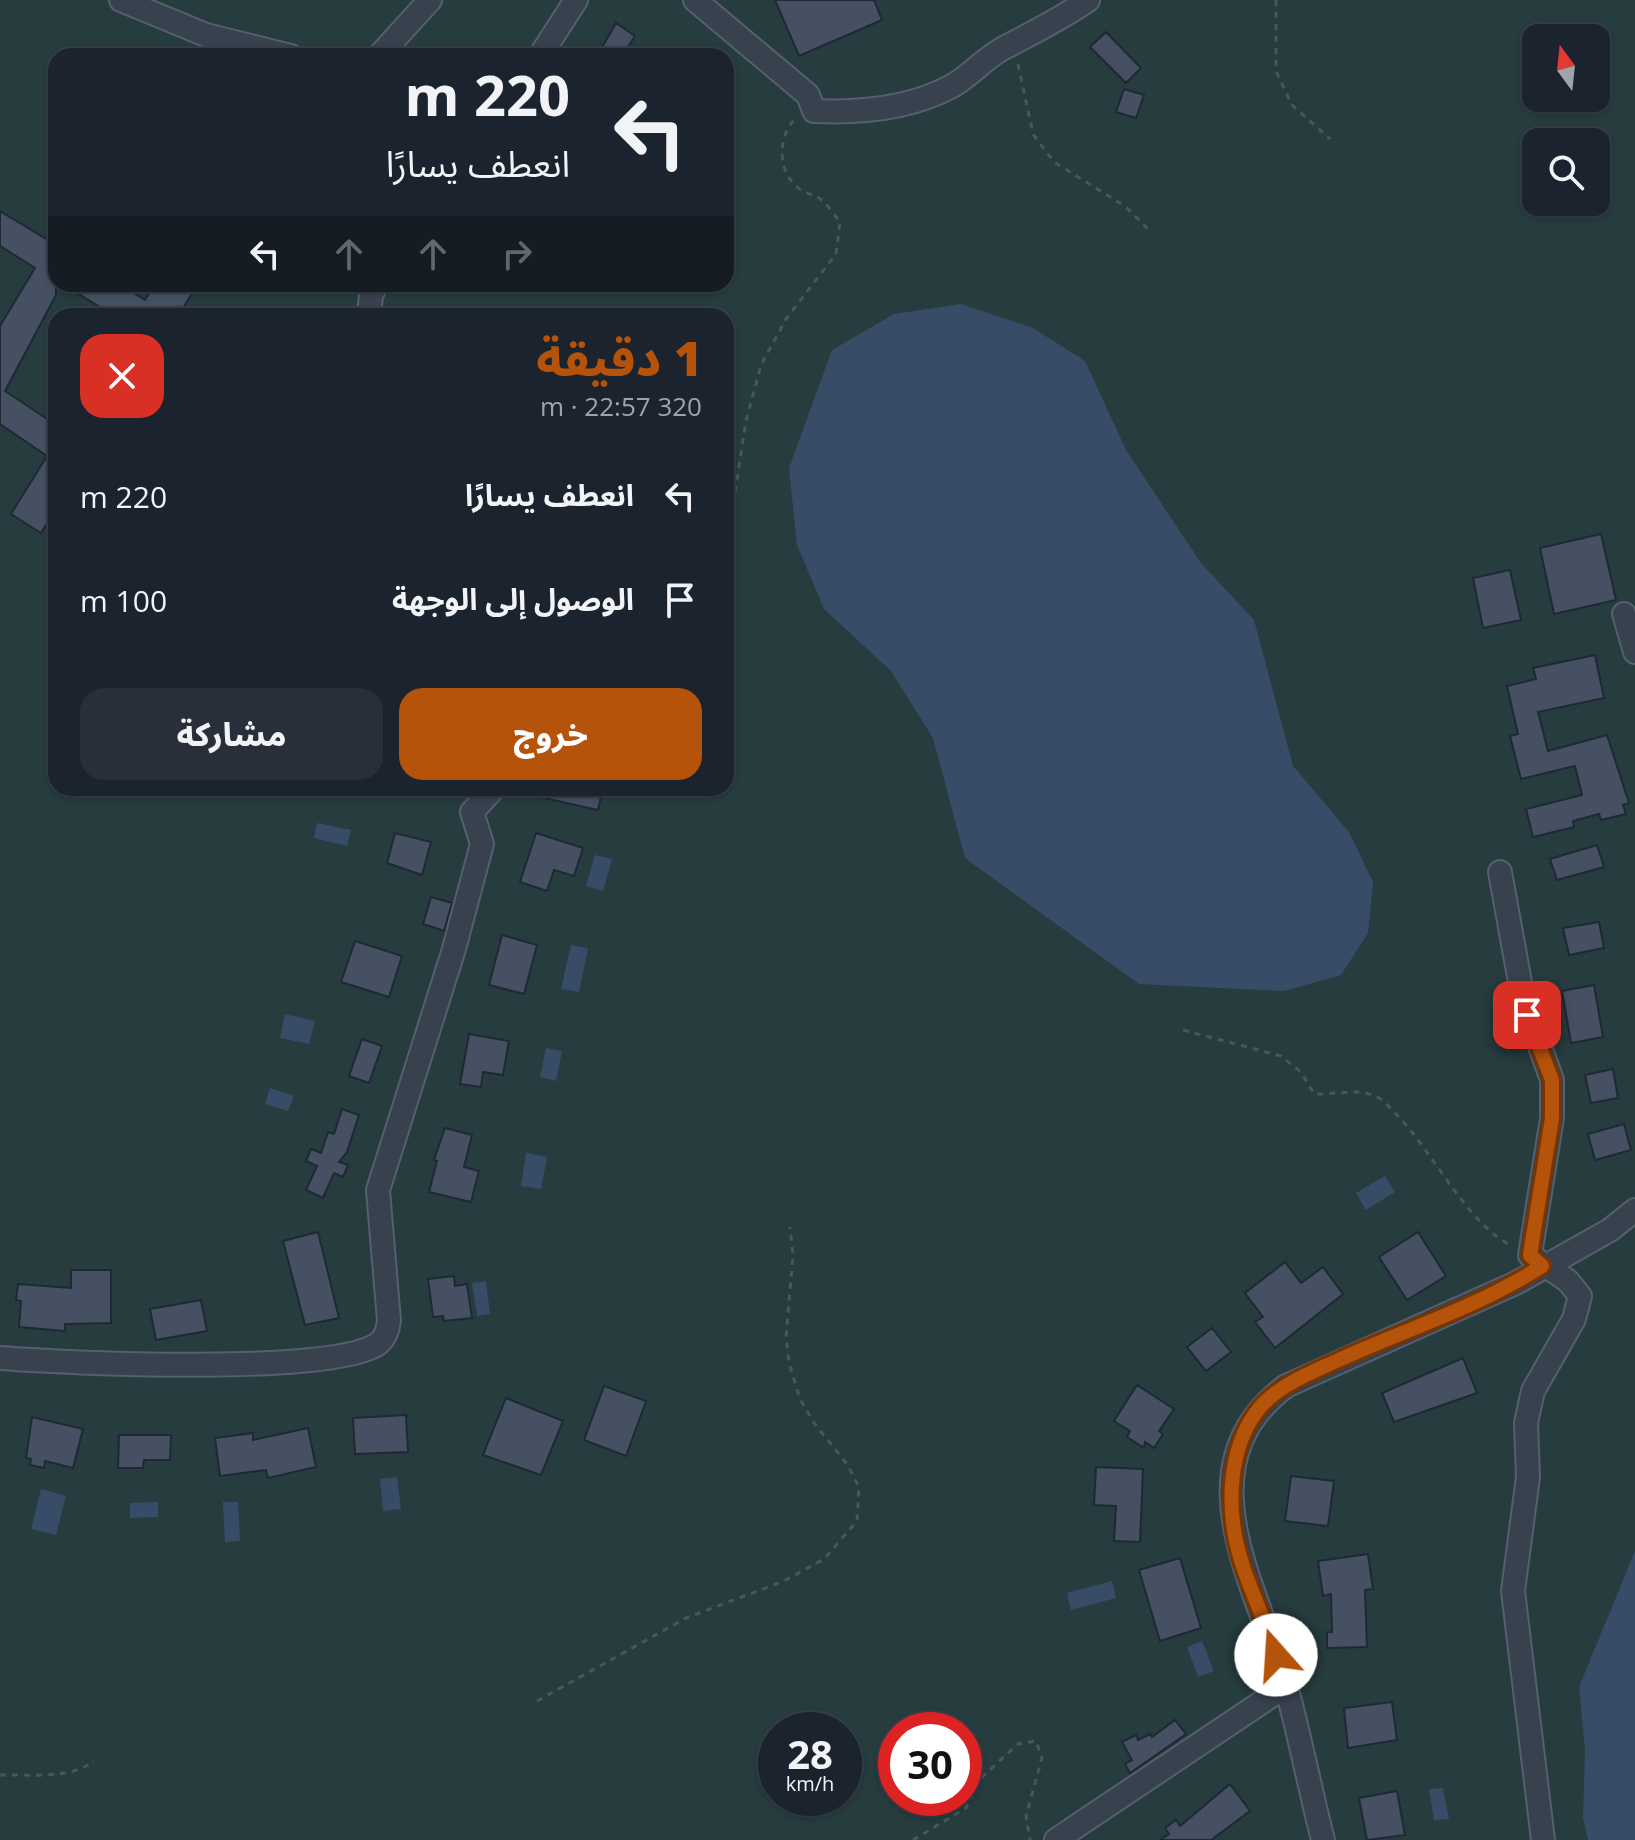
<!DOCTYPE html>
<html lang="ar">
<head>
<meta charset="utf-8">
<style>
	:root { --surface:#1b232e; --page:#282f3a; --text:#f1f3f6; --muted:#a0a4aa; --line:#39404a; --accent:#b45309 }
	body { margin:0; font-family:"Open Sans","Noto Sans Arabic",sans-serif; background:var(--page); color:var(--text); direction:rtl; height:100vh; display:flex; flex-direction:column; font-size:30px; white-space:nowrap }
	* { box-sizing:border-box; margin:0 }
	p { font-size:26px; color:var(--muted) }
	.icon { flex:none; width:44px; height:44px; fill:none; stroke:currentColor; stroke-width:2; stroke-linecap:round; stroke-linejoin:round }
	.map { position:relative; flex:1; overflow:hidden; direction:ltr }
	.panel { position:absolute; left:48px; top:308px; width:686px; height:488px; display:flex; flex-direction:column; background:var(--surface); border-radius:24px; box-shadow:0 2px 6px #0004,0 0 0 2px var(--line); direction:rtl }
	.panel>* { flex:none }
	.guide { position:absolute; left:48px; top:48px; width:686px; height:244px; border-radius:24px; box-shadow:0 2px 6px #0004,0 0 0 2px var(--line); direction:rtl; background:#1b232e; color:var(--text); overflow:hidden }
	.needle { width:52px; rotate:345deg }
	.tools { position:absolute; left:1522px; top:24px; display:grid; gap:16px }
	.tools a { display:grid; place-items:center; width:88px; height:88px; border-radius:16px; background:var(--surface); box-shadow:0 2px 6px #0004,0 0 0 2px var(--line); font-size:40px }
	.speed { position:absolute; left:758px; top:1712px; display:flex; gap:16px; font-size:40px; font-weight:700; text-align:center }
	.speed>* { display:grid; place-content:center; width:104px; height:104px; border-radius:50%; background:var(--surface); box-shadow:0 2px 6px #0004,0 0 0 2px var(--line); line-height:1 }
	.speed small { font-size:20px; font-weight:400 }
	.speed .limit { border:12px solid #d22; background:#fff; color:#111 }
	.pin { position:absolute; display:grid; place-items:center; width:68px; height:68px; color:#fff; margin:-34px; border-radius:16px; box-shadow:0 4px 12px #0006 }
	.me { position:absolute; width:88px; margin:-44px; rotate:341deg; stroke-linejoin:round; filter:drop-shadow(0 0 6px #0008) }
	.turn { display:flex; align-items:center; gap:28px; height:168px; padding:0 32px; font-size:36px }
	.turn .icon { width:104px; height:104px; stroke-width:2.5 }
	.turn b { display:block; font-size:56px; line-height:68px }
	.lanes { display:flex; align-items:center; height:76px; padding:0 32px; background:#0003; justify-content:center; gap:40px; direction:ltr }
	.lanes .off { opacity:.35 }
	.round { display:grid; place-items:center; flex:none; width:84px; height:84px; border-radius:24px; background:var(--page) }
	.headline { display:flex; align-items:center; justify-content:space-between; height:136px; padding:0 32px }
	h1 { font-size:48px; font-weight:800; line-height:60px; color:var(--accent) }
	.primary-button { display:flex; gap:16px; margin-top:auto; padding:16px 32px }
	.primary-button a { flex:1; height:92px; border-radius:24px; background:var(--accent); color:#fff; font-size:32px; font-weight:800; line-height:92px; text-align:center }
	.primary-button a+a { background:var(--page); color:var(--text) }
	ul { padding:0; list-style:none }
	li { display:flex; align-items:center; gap:24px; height:104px; padding:0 32px }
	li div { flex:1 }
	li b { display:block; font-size:30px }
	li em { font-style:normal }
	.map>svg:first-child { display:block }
	.green { fill:#263c3f; fill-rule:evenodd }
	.water { fill:#394c67 }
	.building { fill:#455162; stroke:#1f2835; stroke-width:2 }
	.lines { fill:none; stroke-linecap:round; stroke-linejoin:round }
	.minor-casing { stroke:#565f6c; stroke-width:26 }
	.path { stroke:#44595c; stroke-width:3; stroke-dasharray:6 6; stroke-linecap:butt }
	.minor { stroke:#38414e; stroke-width:22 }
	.route-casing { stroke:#753606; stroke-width:20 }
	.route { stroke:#b45309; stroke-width:14 }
</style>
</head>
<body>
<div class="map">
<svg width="1635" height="1840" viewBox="0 0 1635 1840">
	<rect width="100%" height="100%" fill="#242f3e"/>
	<path class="green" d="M0,0H1635V1840H0ZM1536,38H1596V98H1536ZM56,56H726V284H56ZM1536,142H1596V202H1536ZM56,316H726V788H56ZM776,1730H844V1798H776ZM896,1730H964V1798H896Z"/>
	<path class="water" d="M961,304L1033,328L1085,361L1126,450L1201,563L1254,620L1293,766L1349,832L1373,882L1368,933L1341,975L1284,991L1139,984L965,858L933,738L891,671L824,609L797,545L789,468L832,350L894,314Z
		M317,823L351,830L347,846L314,838Z
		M595,855L612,859L603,891L586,886Z
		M571,945L588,948L579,992L561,989Z
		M285,1014L315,1021L309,1044L280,1038Z
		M546,1048L562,1051L556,1081L540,1077Z
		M270,1088L294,1096L288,1111L265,1104Z
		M526,1153L547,1157L541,1189L521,1186Z
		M1385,1176L1395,1192L1366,1210L1356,1193Z
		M486,1281L490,1314L477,1316L472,1283Z
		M397,1477L401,1509L383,1511L380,1479Z
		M41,1489L66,1496L56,1535L31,1529Z
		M158,1502V1517L130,1518V1503Z
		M223,1502H238L240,1541L225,1542Z
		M1635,1551V1840H1588L1583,1818L1585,1749L1579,1687Z
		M1112,1581L1116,1598L1071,1610L1067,1593Z
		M1202,1641L1214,1671L1198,1677L1187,1647Z
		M1443,1788L1449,1819L1434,1820L1429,1789Z"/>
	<path class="building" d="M775,0H874L882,20L799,56Z
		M616,23L635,36L622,56H597Z
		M1106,32L1141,68L1126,83L1090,47Z
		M1124,89L1144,95L1136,118L1116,112Z
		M0,211L56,245V295L5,391L56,425V509L41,533L11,514L47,456L0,424V326L35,268L0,246Z
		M63,284H119L145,300L155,284H198L178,316H114Z
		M1601,534L1616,600L1554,614L1540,548Z
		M1510,570L1521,620L1483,628L1473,578Z
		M1595,655L1604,698L1538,712L1548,751L1607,735L1629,803L1623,805L1626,814L1601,820L1599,814L1573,821L1574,827L1533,837L1526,809L1582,795L1575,766L1521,779L1510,736L1518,734L1507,686L1536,679L1533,668Z
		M527,788H603L598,810L526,794Z
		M395,833L431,842L422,875L387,863Z
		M536,833L583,848L574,876L554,870L547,891L520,882Z
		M1597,845L1604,867L1557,880L1550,859Z
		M431,897L452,903L444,931L423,924Z
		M1599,922L1604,948L1569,955L1563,928Z
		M502,935L537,945L524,994L489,985Z
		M355,941L402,956L389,997L341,982Z
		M1594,985L1603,1037L1571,1043L1562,991Z
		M469,1034L509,1041L503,1075L483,1072L481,1087L460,1084Z
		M362,1039L382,1046L369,1083L349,1076Z
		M1613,1069L1618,1098L1591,1103L1585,1075Z
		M342,1109L359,1115L347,1152L339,1162L348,1165L343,1177L334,1173L323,1198L306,1190L317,1166L306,1161L311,1149L321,1153L328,1132L334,1134Z
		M1624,1124L1631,1150L1595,1160L1588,1134Z
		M445,1128L472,1135L464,1167L479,1171L471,1202L429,1192L437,1161L434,1160Z
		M318,1232L339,1318L305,1325L283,1241Z
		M1418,1232L1446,1276L1407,1300L1379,1257Z
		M1285,1262L1301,1283L1323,1267L1343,1294L1275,1348L1255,1322L1263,1317L1245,1293Z
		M71,1270H111V1323L65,1324V1331L19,1327L21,1301L16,1300L18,1284L71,1288Z
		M454,1276L455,1286L467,1284L472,1318L444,1321L443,1316L433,1317L428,1279Z
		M201,1300L207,1331L156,1340L150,1309Z
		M1212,1328L1231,1352L1206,1371L1187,1347Z
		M1463,1358L1477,1393L1394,1422L1382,1393Z
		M1137,1385L1174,1409L1159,1431L1163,1434L1154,1448L1145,1442L1144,1448L1127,1437L1130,1431L1114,1421Z
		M604,1386L646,1401L626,1456L584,1440Z
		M506,1398L563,1421L541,1475L483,1455Z
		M406,1415L408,1452L355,1454L353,1418Z
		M32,1417L83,1429L73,1468L45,1461L44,1468L30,1465L31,1459L26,1458Z
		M308,1428L316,1467L268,1478L266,1470L220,1476L215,1438L253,1433V1440Z
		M119,1435H171L170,1460H144L143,1468H118Z
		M1096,1467L1143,1469L1140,1542L1114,1541L1116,1506L1094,1505Z
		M1291,1476L1334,1481L1328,1526L1285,1521Z
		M1368,1554L1373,1589L1365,1590L1367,1647L1327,1648V1632H1332L1331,1594L1323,1596L1318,1561Z
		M1180,1558L1201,1628L1160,1641L1139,1570Z
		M1392,1702L1397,1740L1348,1748L1344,1708Z
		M1175,1720L1186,1734L1130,1773L1125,1764L1132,1760L1122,1742L1136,1735L1138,1740L1150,1734L1152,1737Z
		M1230,1784L1250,1811L1211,1840H1160L1169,1834L1165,1828L1176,1820L1180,1826Z
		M1397,1791L1405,1835L1367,1840L1359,1798Z"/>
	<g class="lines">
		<g class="minor-casing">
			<path id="minor" d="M121,0L206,35L291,56
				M695,0L808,95L814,111C860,113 910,109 952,86C970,76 984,59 1002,49C1032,33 1061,19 1088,0
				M379,56L430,0
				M540,56L576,0
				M369,316L371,295L377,284
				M1624,614L1635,652
				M1500,872L1523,999L1552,1080V1118L1530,1255L1568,1281L1580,1296L1574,1319L1533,1391L1526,1423L1528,1477L1513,1591L1543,1840
				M0,1358C64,1363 337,1376 379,1343C386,1337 388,1329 389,1321L378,1190L454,949L482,844L472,812L494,788
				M1056,1840L1286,1686
				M1323,1840C1310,1789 1300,1737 1286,1686C1258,1587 1179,1466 1286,1386L1516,1283L1610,1230L1635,1210"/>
		</g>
		<path class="path" d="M1276,0V71L1292,105L1330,139
			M1018,64L1033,134L1054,162L1126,207L1152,233
			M726,551L746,421L761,365L786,319L836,254L840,222C835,216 830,208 824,202C818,195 808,195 801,190C777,174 776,136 797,117
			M1183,1030L1281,1056L1301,1072L1314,1094C1333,1095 1358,1088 1375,1096C1384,1099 1391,1110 1398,1116C1433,1152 1467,1224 1512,1246
			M537,1701L686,1618L784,1581L824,1559L857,1521L859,1487L847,1464L814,1423L800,1399L789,1363L786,1337L793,1255L790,1227
			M0,1775C30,1774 69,1780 94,1761
			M913,1840L966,1808L980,1779L1018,1744L1036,1741L1042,1758L1026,1816L1030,1840"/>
		<use href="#minor" class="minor"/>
	</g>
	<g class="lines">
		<g class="route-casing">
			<path id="route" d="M1276,1655C1263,1611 1238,1569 1233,1523C1228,1482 1235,1433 1264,1403C1285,1382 1317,1370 1343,1358C1410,1328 1480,1306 1542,1266L1530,1255L1552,1118V1080L1527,1015"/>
		</g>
		<use href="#route" class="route"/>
	</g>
</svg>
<div class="tools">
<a><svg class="needle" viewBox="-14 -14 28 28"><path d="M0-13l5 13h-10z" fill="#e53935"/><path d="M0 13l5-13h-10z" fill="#a0a4aa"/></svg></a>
<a><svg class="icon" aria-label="search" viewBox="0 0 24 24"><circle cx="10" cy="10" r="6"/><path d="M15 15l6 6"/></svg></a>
</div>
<div class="speed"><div>28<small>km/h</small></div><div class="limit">30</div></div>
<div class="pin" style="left:1527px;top:1015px;background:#d93025"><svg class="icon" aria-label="arrive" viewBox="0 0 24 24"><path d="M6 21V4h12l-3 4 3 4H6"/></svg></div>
<svg class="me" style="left:1276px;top:1655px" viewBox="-20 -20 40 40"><circle r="19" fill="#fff"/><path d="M0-13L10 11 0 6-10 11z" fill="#b45309"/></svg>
<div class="guide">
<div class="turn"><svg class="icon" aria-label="left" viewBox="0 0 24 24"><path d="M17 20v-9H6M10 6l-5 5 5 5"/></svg><div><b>220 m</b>انعطف يسارًا</div></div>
<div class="lanes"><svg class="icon" aria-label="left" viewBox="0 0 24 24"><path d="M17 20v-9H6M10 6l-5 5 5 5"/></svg><svg class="icon off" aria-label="ahead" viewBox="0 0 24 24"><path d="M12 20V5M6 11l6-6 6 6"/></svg><svg class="icon off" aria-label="ahead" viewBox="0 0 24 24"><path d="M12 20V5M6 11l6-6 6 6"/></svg><svg class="icon off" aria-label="right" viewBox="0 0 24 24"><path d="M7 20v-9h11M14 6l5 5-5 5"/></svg></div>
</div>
<section class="panel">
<div class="headline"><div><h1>1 دقيقة</h1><p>320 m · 22:57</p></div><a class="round" style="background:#d93025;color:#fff"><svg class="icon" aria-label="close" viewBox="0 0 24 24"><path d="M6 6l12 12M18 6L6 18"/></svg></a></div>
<ul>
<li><svg class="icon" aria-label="left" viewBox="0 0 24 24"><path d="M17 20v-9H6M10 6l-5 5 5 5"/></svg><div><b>انعطف يسارًا</b></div><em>220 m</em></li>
<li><svg class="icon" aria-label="arrive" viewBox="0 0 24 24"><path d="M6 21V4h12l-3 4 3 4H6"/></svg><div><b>الوصول إلى الوجهة</b></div><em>100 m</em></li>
</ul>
<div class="primary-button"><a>خروج</a><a>مشاركة</a></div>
</section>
</div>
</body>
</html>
